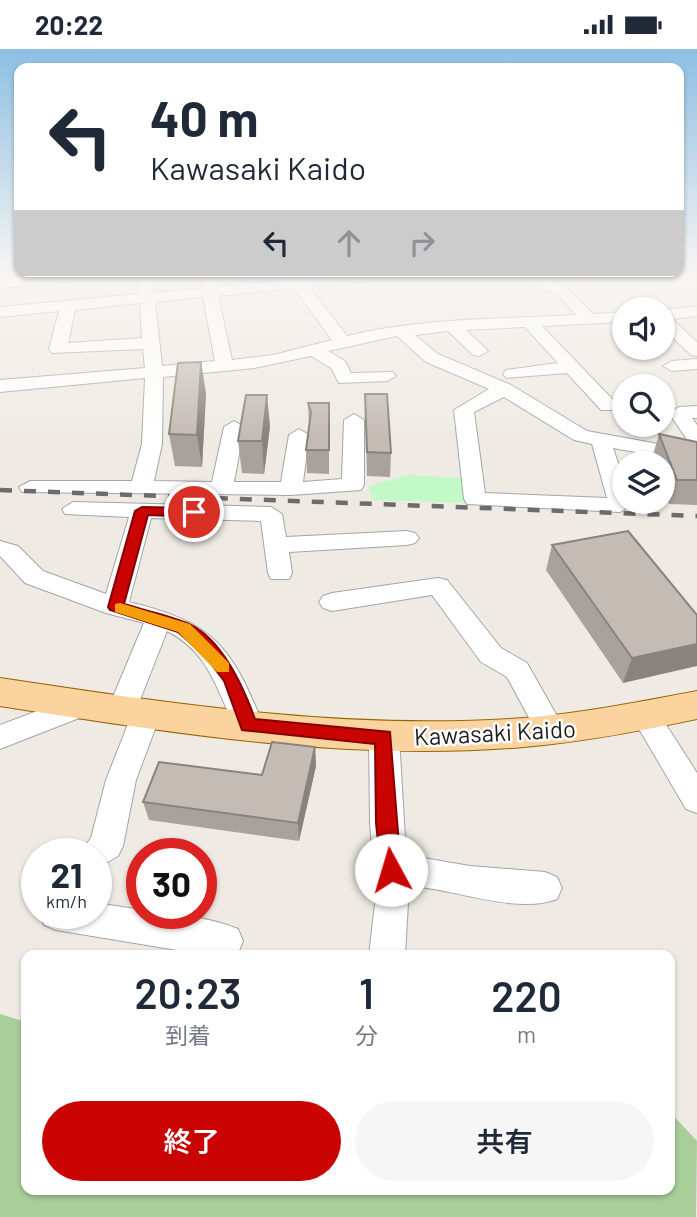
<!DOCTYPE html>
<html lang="ja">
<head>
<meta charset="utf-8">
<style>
	:root { --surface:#fff; --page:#f6f6f7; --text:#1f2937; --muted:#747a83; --accent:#ca0403 }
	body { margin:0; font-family:Barlow,"Noto Sans JP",sans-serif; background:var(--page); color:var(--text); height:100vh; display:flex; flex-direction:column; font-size:26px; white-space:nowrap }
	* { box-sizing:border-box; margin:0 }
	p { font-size:23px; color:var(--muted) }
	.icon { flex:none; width:38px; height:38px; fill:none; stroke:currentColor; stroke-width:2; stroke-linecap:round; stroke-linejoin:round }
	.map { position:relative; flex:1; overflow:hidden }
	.panel { position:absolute; left:21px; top:901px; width:654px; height:245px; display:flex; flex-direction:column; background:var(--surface); border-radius:14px; box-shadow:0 2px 5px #0004 }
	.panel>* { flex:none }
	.hud { position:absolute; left:14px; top:14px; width:670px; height:214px; border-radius:14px; box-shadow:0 2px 5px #0004; background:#fff; color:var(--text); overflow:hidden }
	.fabs { position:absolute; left:612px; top:248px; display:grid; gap:14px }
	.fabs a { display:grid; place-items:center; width:63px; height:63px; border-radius:50%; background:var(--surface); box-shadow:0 2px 5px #0004; font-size:35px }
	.speed { position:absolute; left:21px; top:789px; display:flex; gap:14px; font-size:35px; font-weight:700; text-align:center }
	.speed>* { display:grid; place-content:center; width:91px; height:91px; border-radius:50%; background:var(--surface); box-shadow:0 2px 5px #0004; line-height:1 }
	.speed small { font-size:18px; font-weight:400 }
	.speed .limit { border:10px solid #d22; background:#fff; color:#111 }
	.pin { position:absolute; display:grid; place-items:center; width:60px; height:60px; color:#fff; margin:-30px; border:4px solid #fff; border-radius:50%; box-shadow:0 2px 7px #0007 }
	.me { position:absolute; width:77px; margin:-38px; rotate:354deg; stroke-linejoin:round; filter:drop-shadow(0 0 5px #0008) }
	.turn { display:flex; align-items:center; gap:24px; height:147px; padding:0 21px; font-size:32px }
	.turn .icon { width:91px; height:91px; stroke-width:2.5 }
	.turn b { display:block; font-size:49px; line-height:60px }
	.lanes { display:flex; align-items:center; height:66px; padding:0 21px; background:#0003; justify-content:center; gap:35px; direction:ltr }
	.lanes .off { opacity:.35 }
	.eta { display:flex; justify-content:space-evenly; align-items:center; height:119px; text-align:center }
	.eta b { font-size:42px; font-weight:600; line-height:49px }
	.action { display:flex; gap:14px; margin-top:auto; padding:14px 21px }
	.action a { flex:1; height:80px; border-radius:42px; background:var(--accent); color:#fff; font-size:28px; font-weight:600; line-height:80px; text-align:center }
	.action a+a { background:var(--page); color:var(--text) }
	.status { display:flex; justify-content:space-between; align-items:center; height:49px; padding:0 35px; background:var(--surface); direction:ltr }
	.status svg { height:19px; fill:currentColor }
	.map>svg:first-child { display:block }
	.forest { fill:#a9ce99 }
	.park { fill:#c2f9c6 }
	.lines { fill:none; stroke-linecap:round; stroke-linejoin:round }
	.minor-casing { stroke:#a5a5a5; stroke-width:2 }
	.major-casing { stroke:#966602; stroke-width:2 }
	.minor { fill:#fff; fill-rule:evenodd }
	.major { fill:#fad39e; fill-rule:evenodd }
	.rail { stroke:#6c6c6c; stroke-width:4.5; stroke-dasharray:12 12; stroke-linecap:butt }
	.wall { fill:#a9a19b }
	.shaded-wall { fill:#89837e }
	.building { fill:#c4bbb4; stroke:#89837e; stroke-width:2 }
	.route { fill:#ca0403; stroke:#830302; stroke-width:2 }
	.slow { fill:#f59e0b }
	.labels { text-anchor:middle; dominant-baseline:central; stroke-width:5; stroke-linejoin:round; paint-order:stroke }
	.street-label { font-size:24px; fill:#1e1e1e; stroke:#fff }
</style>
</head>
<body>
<div class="status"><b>20:22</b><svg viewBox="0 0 49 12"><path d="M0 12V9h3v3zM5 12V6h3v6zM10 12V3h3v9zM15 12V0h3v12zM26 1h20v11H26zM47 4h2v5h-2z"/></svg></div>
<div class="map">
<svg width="697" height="1168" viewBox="0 0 697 1168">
	<rect width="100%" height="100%" fill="#efebe4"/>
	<path class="forest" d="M0,965L26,973V1141H670V1063L697,1092L696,1168H0Z"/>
	<path class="park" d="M409,426L462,429L466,454L371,451L369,437Z"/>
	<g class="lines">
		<g class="minor-casing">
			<path id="minor" d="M64,224H129L122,228L0,239V229Z
				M138,224H152L154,244L203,239L204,224H218V238L288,231L283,224H298L302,230L374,224L372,231L367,232L309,238L347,287C422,269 500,270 576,266L558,246L503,224H636L629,228L549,232L568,240L593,265L625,263V273L542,277L615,353L618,357L615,361H601L567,324L506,329L503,325L506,321L558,314L525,278L466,281L488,302L479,307L473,306L448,282L415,286L438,305L511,336L587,382L697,402V414L613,399L625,435V453L631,456L620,463L467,455L464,450L454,361L489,340L426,313L397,287L328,302L345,312L351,324L393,323L396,327L387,332L339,334L331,319L311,307L254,319L163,328L162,395L154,432L212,433L224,378L234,372L244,378L234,433H281L289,386L299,380L309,386L303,433L342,430L344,371L354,365L364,371V436L361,441L291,446L22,443L19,438L30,432H132L142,395L145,329L0,343V331L145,319L143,300L52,304L49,300L59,262L0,268V258L139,245ZM294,239L332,291L273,306L232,311L218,247ZM203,248L215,312L162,317L155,253ZM140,254L142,289L68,294L75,261ZM504,348L574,391L592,395L607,449L485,444L474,363Z
				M697,257V267L672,270L697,293V307L691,306L663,279V261Z
				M697,310V320L672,322L663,317L672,312Z
				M697,357V369H692L697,376V397L690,395L669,364L679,358Z
				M73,453L271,458L282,465L286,488L407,482L415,484L419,489L415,494L407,496L289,503L292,524L289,530H271L268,524L261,472L151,469L129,553C213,573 232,597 263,676L258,684L248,687L238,684C217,644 211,604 167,582L138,656L147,653L157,656L161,664L136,731L123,797L118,807L96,820V805H79L91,789L106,731L130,670L121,673L111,670L107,662L144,574L106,564L25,534L0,507V492L18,497L43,522L106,545L129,468L65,465L62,460Z
				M438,529L447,531L501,599L527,614L566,683L561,691L551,695L541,691L507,628L481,613L432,546L332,562L323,559L319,553L323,547L332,544Z
				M82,645L92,648L96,656L92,664L0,700V676Z
				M646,657L656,660L697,724V764L686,760L632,668L636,660Z
				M384,676L394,680L399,688L406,806L470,817L545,823L557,828L562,839L557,850C517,866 452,839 409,837L405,906H369L376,846L370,774L369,688L374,680Z
				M96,854L142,861V864C173,864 209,868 238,880L243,892L238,904L207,906L56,881L44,876L39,864H96Z"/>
		</g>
		<g class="major-casing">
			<path id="major" d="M0,629C173,655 349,682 524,669C582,664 639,653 697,642V670C640,682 583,693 524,698C349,713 172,684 0,657Z"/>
		</g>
		<use href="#minor" class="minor"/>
		<use href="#major" class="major"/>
		<path class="rail" d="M0,441L697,467"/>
	</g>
	<path class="wall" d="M206,344L202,418L175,417L169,385Z
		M365,345L391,404L390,428L367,427Z
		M308,354H329V425L307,424L306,401L309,377Z
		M270,377L264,425L242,424L238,392Z
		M659,385L697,393V456L669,455L663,440V415H654L652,409Z
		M552,496L697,566L623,634L546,521Z
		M315,698L316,717L299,792L149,771L143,753L262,726Z"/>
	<path class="shaded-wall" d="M201,313L206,344L202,418L197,386Z
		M267,346L270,377L264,425L262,392Z
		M697,595V617L623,634L632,609Z
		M315,698L316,717L299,792L298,774Z"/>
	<path class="building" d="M201,313L197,386L169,385L178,314Z
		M365,345H387L391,404L367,403Z
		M246,346H267L262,392H238Z
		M308,354H329V401H306L311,363Z
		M659,385L697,393V431H677Z
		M628,482L697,566V595L632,609L552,496Z
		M272,693L315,698L298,774L143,753L159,713L262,726Z"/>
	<linearGradient id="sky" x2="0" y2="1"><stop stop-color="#8dbfe3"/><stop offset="0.58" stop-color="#f8f6f3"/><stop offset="1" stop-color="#f8f6f3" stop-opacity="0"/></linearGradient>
	<rect width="697" height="388" fill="url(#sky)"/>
	<path class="route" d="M142,458L194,459L200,463L194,468L148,466L124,555C144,561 167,566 187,574C222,589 243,637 255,670L390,683L401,821L398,828L391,831L384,828L381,821L376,774L375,695L242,681L224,632L206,608L178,583L110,561L108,558L135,462Z"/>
	<path class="slow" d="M120,554L190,575L229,614V623H217L178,583L115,563V555Z"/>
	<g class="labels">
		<g class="street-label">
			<text transform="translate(495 683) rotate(-3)">Kawasaki Kaido</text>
		</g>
	</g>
</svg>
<div class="fabs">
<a><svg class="icon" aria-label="sound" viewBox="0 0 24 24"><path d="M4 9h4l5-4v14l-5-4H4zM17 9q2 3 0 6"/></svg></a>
<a><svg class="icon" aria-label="search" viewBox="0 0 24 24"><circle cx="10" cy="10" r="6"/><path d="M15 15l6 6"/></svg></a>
<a><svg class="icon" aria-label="layers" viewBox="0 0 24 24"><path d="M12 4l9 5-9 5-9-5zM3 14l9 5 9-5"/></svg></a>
</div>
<div class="speed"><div>21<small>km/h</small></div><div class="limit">30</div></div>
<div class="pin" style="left:194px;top:463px;background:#d93025"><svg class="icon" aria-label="arrive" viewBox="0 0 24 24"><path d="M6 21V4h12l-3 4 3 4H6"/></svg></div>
<svg class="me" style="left:391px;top:821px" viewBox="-20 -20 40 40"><circle r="19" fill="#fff"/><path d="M0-13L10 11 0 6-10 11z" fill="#ca0403"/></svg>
<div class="hud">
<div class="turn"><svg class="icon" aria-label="left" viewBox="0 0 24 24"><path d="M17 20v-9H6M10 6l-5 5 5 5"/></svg><div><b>40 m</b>Kawasaki Kaido</div></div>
<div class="lanes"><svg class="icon" aria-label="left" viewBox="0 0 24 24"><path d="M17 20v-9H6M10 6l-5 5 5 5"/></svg><svg class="icon off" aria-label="ahead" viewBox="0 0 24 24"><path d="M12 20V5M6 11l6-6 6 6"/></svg><svg class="icon off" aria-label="right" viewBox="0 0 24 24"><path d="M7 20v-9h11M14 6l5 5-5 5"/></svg></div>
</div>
<section class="panel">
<div class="eta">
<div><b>20:23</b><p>到着</p></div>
<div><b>1</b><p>分</p></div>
<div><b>220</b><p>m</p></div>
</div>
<div class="action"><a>終了</a><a>共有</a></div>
</section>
</div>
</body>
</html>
